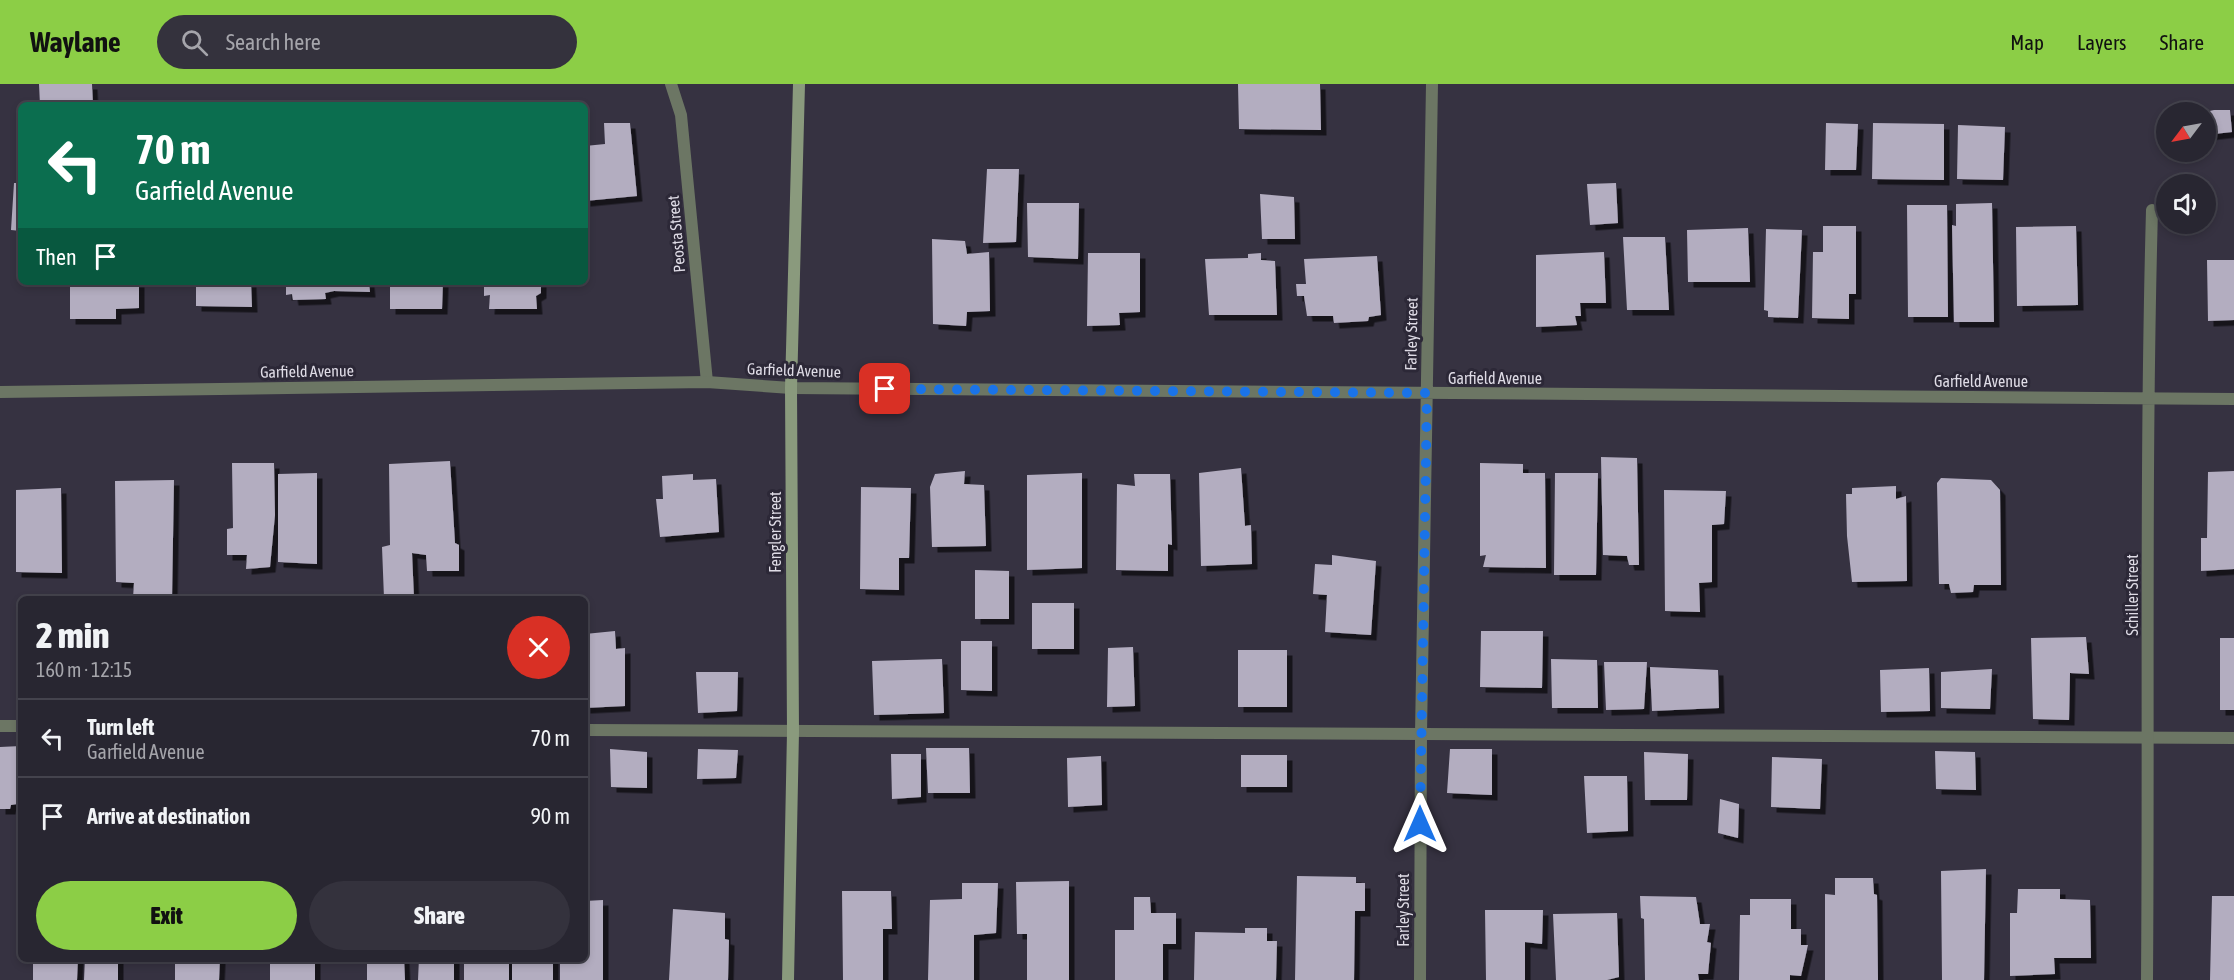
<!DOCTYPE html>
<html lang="en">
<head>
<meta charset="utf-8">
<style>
	:root { --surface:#282631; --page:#34323d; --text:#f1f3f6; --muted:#a5a5ab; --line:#44434d; --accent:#8cce46 }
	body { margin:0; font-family:"Asap Condensed",sans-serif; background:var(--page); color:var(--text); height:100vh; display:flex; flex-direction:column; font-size:22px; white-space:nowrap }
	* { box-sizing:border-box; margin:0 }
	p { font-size:20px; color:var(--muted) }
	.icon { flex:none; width:33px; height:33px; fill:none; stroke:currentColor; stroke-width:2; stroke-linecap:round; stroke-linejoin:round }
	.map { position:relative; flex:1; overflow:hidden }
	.details { position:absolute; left:18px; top:512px; width:570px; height:366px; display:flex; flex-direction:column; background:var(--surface); border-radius:9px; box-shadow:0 3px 9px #0003,0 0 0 2px var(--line) }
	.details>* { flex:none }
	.guide { position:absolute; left:18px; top:18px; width:570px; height:183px; border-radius:9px; box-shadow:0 3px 9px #0003,0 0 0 2px var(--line); background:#0b6e4f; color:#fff; overflow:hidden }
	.needle { width:39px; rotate:238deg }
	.buttons { position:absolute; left:2156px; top:18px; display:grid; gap:12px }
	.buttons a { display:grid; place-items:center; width:60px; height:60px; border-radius:50%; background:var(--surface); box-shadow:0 3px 9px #0003,0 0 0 2px var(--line); font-size:30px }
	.pin { position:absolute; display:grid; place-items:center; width:51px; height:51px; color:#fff; margin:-26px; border-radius:12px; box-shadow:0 3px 9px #0006 }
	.me { position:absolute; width:66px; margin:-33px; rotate:0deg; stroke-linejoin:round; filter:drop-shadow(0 0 4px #0008) }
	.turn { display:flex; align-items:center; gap:21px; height:126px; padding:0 18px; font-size:27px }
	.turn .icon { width:78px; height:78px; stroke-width:2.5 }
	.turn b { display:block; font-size:42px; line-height:51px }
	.then { display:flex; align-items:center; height:57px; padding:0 18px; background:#0003; gap:12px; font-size:22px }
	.round { display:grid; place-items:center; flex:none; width:63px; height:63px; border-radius:32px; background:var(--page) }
	.summary { display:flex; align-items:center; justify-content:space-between; height:102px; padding:0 18px }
	h1 { font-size:36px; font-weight:800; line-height:45px }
	.button { display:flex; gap:12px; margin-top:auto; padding:12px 18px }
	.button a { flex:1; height:69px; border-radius:36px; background:var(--accent); color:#111; font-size:24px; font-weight:800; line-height:69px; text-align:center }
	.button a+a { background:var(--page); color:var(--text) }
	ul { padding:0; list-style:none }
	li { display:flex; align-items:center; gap:18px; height:78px; padding:0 18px; border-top:2px solid var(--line) }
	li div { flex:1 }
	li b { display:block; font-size:22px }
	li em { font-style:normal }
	header { display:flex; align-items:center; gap:36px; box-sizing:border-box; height:84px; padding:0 30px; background:var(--accent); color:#111 }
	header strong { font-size:28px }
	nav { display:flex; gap:33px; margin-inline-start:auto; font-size:21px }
	.search { width:420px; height:54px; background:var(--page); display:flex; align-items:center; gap:15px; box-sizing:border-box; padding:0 21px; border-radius:33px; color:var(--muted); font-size:22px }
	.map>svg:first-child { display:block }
	.building { fill:#b3adc0; filter:url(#shadow) }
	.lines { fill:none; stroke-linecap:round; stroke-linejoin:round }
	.lane { stroke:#6c7664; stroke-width:12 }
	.street { stroke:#6c7664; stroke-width:12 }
	.secondary { stroke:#8a9a7d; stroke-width:12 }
	.route { stroke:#1a73e8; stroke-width:10; stroke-dasharray:0 18 }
	.labels { text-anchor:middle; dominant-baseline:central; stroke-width:6; stroke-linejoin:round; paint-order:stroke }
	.street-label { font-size:16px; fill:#dfdce6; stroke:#2c2837 }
</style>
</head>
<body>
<header>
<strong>Waylane</strong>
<div class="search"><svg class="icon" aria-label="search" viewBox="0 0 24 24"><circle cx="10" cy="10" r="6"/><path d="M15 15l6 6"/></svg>Search here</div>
<nav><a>Map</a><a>Layers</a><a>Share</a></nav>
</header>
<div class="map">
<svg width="2234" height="896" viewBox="0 0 2234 896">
	<defs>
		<filter id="shadow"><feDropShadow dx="5.5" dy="5.5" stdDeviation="0" flood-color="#0009"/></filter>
	</defs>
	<rect width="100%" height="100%" fill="#363241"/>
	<path class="building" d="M39,0H92L93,21H40Z
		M1238,0H1320L1321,46L1239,45Z
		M2214,26H2230L2232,48L2205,51V28Z
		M604,39H630L637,112L585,117V62L605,60Z
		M1826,39L1858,40L1856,86H1825Z
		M1873,39L1944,40V96L1872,95Z
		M1958,41L2005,43L2003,96L1957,95Z
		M987,85H1019L1016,158L983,159Z
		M14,99H21V147L11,146Z
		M1616,99L1618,139L1590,141L1587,100Z
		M1260,110L1294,113L1295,155H1262Z
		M1027,119H1079L1078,175L1028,173Z
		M1992,119L1994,238H1954L1952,141L1956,142V120Z
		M1907,121H1947L1948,233H1908Z
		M1823,142H1856V210H1849V235L1812,234L1813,168H1823Z
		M2076,142L2078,221L2017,222L2016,143Z
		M1748,144L1750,198H1688L1687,146Z
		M1766,145L1802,146L1798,234L1768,233V227L1764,226Z
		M1623,153H1665L1669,226H1627Z
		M932,155L965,157L967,170L989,168L990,227L967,228L966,242L933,240Z
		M1604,168L1606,219H1580L1581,232H1575L1577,241L1536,243V171Z
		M1088,169H1140V228L1119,229L1120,241L1087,242Z
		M1261,169V176L1275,177L1277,231H1209L1205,175L1248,174V170Z
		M1377,172L1381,231L1369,233L1368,237L1334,239L1333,232H1307L1304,212H1297L1296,200H1306L1304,175Z
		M2207,176H2234V236L2208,237Z
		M70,198H139V224L116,225V235H70Z
		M196,198H251L252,223L196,222Z
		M286,198H369L370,208L334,207L325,209L326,215L293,216L292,210L286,211Z
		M390,198H443L442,225H390Z
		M484,198H541V209L536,212L537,225H489L490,211L484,212Z
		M1601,373L1637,374L1639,481H1629L1627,472L1603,471Z
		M450,377L455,459L459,461V487H427L426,471L412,469L414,514H384L382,463L390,461L389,380Z
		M232,379H274L275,431L270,483L246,485L247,471H227V445L233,444Z
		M1480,379L1523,380V389H1545L1546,484L1483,483L1486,471L1480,472Z
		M1241,384L1245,442L1251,441L1252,480L1201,482L1199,389Z
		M965,387L964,400L984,401L986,462L932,463L930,403L935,390Z
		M2234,387V485L2201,487V454H2207L2208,388Z
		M317,389V480L278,478V390Z
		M1082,389V484L1027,486V391Z
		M1555,389H1598L1596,491H1554Z
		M693,390V396L716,395L719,448L660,453L656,415H663L662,392Z
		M1134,390H1170L1172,461L1168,460V487L1116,486L1117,400L1135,402Z
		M1941,394L1991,396L2000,406L2001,501H1974L1973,508L1951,509L1949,500H1939L1937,399Z
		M174,396L172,514H133L134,499L116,498L115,397Z
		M1896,402V415L1906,412L1907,497L1852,498L1847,452L1846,410H1852V404Z
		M861,403L911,404L909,474H899V506L860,505Z
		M61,404L62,489L16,488V406Z
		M1664,406L1726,407L1724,440L1712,441V498L1699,499L1700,528L1665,527Z
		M1332,471L1376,477L1371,551L1325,548L1327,511L1313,510L1315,480L1332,481Z
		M975,486L1009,487V535H975Z
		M1032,519H1074V565H1032Z
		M615,547L616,565L625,564V622L585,624V550Z
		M1481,547H1543L1542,604L1480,603Z
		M2086,553L2089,590L2070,589L2069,636L2033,635L2031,554Z
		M2220,554H2234V626H2220Z
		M961,557H992V607L961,606Z
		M1133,563L1135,622L1107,623L1108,564Z
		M1238,566H1287V623H1238Z
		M942,575L944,629L874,631L872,577Z
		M1551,575L1597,576L1598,624H1552Z
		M1604,578H1647L1644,625L1606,626Z
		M1650,583L1718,586L1719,624L1652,627Z
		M1929,584L1930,627L1881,628L1880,586Z
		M1992,585L1990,625L1941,624V588Z
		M696,588H738L737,627L698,629Z
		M21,662V726H17V720L11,721L10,725H0V663Z
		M926,664H969L970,709H928Z
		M610,665L647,668V704L611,703Z
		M698,665L738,666L736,694L697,695Z
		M1450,665H1492V711L1447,709Z
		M1935,667L1975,668L1976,706L1936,705Z
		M1644,668L1688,670L1687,716H1645Z
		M891,670H921V713L892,715Z
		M1241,671H1287V703H1241Z
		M1101,672L1102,721L1068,723L1067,674Z
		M1772,673L1822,675L1820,725L1771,723Z
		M1584,692H1627L1628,747L1587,749Z
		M1720,715L1739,720L1738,754L1718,749Z
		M1986,785L1984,896H1942L1941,787Z
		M1297,792L1356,793V799H1365V827H1355L1354,896H1295Z
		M1835,794H1873L1874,810L1877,811L1878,896H1825V810L1835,811Z
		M1069,797V896H1027V850H1017L1016,798Z
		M962,799H998L996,849L974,851V896H928L930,816L962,815Z
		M2018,805H2060V815L2090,816L2091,874H2054L2055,890L2010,892V829H2017Z
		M842,807H891L892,845H883V896H843Z
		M1640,812L1696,813L1700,840H1710L1707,858L1711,859L1708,890H1698L1699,896H1645L1644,835L1641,834Z
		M2212,812H2234V896H2210Z
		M1134,813H1150L1151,829H1176V860H1163V896H1115V846H1134Z
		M1750,815H1791V845H1801V861H1808L1801,892L1790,891V896H1739L1740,831H1750Z
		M603,816V896H560V874H585V817Z
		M673,825L725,829V855L729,856L728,896H669Z
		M1485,826H1543L1542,860L1525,858V896H1486Z
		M1617,829L1619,893L1607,896H1556L1553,830Z
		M1245,844H1267V857H1277L1276,896H1194L1195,848L1245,849Z
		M33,874H78L77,896H33Z
		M85,874H118V896H84Z
		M175,874H220L219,896H175Z
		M270,874H315V896H270Z
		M367,874H404L405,896H367Z
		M419,874H454V896H418Z
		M464,874H509V896H464Z
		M512,874H553V896H512Z"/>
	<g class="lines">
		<path class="lane" d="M671,0L681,31L707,298
			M0,642H21
			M585,646L2234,654"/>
		<path class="street" d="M0,308L707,298L791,304L2234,315
			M1420,896L1421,650L1432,0
			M2147,896C2149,639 2145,383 2152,126"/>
		<path class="secondary" d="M788,896L793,648L791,304L799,0"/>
	</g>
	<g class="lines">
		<path class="route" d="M885,305L1427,309L1420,740"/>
	</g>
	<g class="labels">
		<g class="street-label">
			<text transform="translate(676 150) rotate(-95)">Peosta Street</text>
			<text transform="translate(1411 250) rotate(-89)">Farley Street</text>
			<text transform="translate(794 286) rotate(2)">Garfield Avenue</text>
			<text transform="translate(307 287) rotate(-1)">Garfield Avenue</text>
			<text x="1495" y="294">Garfield Avenue</text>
			<text x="1981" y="297">Garfield Avenue</text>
			<text transform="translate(775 448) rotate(-90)">Fengler Street</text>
			<text transform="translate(2132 511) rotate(-90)">Schiller Street</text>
			<text transform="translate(1403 826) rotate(-90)">Farley Street</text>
		</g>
	</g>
</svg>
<div class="buttons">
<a><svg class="needle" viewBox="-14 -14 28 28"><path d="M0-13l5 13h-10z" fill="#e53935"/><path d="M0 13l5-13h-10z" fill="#a5a5ab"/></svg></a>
<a><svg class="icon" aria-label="sound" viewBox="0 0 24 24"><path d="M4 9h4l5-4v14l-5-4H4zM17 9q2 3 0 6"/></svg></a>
</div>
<div class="pin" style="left:885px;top:305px;background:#d93025"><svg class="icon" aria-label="arrive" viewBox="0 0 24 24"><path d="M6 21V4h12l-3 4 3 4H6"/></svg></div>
<svg class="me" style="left:1420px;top:740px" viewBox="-20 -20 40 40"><path d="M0-17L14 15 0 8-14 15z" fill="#1a73e8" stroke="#fff" stroke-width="4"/></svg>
<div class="guide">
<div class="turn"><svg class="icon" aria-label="left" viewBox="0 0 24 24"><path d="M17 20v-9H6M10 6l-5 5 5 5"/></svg><div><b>70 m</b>Garfield Avenue</div></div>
<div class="then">Then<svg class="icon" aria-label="arrive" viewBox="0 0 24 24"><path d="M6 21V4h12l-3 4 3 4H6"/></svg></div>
</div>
<section class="details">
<div class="summary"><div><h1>2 min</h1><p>160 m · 12:15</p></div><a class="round" style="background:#d93025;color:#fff"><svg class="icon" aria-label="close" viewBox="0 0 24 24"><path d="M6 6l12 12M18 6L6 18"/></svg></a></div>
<ul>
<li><svg class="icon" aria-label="left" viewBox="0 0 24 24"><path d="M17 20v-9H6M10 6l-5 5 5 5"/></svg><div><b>Turn left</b><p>Garfield Avenue</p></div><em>70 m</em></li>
<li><svg class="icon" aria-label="arrive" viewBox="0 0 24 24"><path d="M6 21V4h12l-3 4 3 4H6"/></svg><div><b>Arrive at destination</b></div><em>90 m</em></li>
</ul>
<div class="button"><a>Exit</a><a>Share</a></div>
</section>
</div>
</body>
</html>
